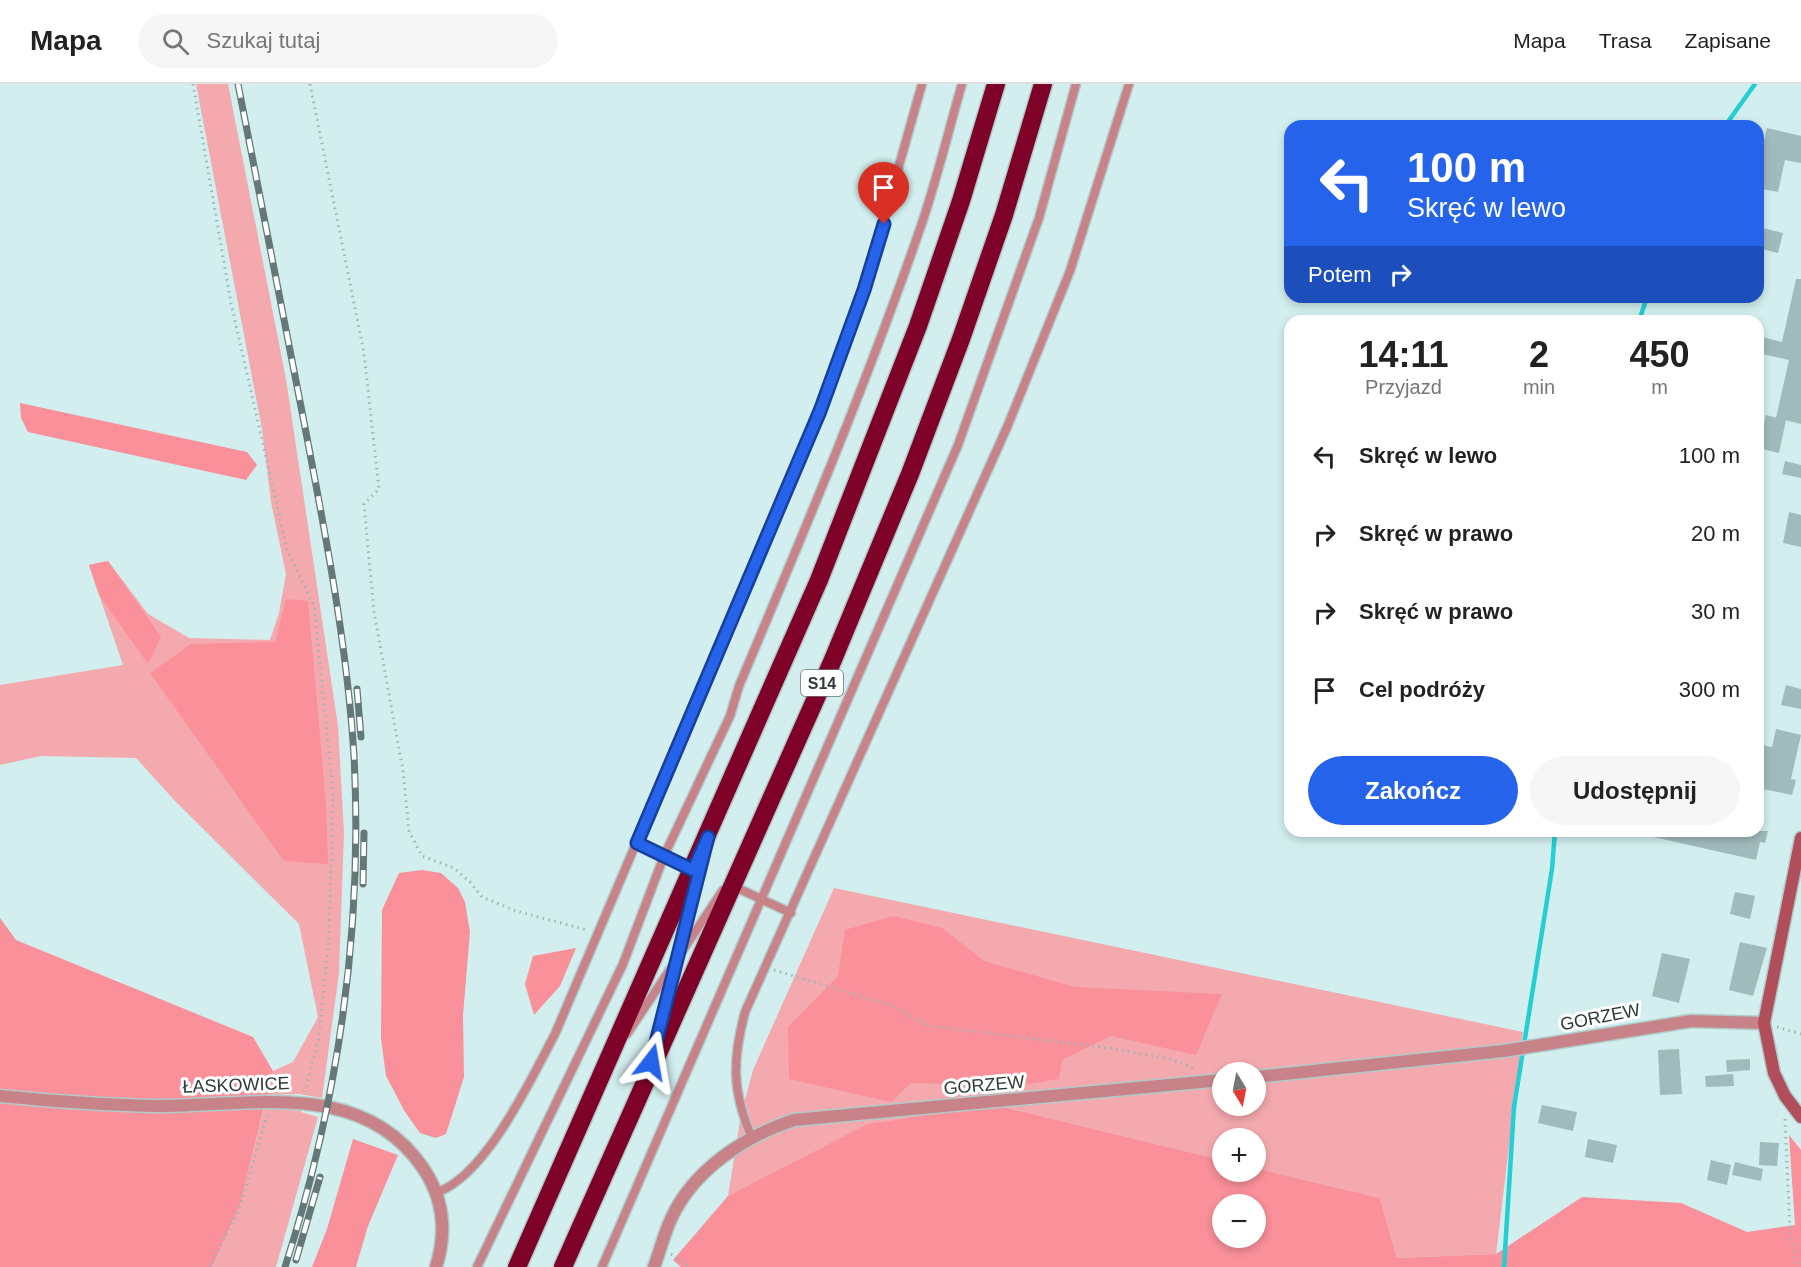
<!DOCTYPE html>
<html lang="pl">
<head>
<meta charset="utf-8">
<style>
	:root { --surface:#fff; --page:#f6f6f6; --text:#222; --muted:#767676; --line:#e0e0e0; --accent:#2563eb }
	body { margin:0; font-family:Arial,sans-serif; background:var(--page); color:var(--text); height:100vh; display:flex; flex-direction:column; font-size:22px; white-space:nowrap }
	* { box-sizing:border-box; margin:0 }
	p { font-size:20px; color:var(--muted) }
	.icon { flex:none; width:33px; height:33px; fill:none; stroke:currentColor; stroke-width:2; stroke-linecap:round; stroke-linejoin:round }
	.map { position:relative; flex:1; overflow:hidden }
	.drawer { position:absolute; left:1284px; top:231px; width:480px; height:522px; display:flex; flex-direction:column; background:var(--surface); border-radius:18px; box-shadow:0 3px 9px #0003 }
	.drawer>* { flex:none }
	.hud { position:absolute; left:1284px; top:36px; width:480px; height:183px; border-radius:18px; box-shadow:0 3px 9px #0003; background:#2563eb; color:#fff; overflow:hidden }
	.needle { width:39px; rotate:170deg }
	.fabs { position:absolute; left:1212px; top:978px; display:grid; gap:12px }
	.fabs a { display:grid; place-items:center; width:54px; height:54px; border-radius:50%; background:var(--surface); box-shadow:0 3px 9px #0003; font-size:30px }
	.pin { position:absolute; display:grid; place-items:center; width:51px; height:51px; color:#fff; margin:-62px -26px; border-radius:50% 50% 50% 0; rotate:-45deg; box-shadow:0 0 6px #0007 }
	.pin .icon { rotate:45deg }
	.me { position:absolute; width:66px; margin:-33px; rotate:14deg; stroke-linejoin:round; filter:drop-shadow(0 0 4px #0008) }
	.turn { display:flex; align-items:center; gap:21px; height:126px; padding:0 24px; font-size:27px }
	.turn .icon { width:78px; height:78px; stroke-width:2.5 }
	.turn b { display:block; font-size:42px; line-height:51px }
	.then { display:flex; align-items:center; height:57px; padding:0 24px; background:#0003; gap:12px; font-size:22px }
	.eta { display:flex; justify-content:space-evenly; align-items:center; height:102px; text-align:center }
	.eta b { font-size:36px; font-weight:700; line-height:42px }
	.cta { display:flex; gap:12px; margin-top:auto; padding:12px 24px }
	.cta a { flex:1; height:69px; border-radius:36px; background:var(--accent); color:#fff; font-size:24px; font-weight:700; line-height:69px; text-align:center }
	.cta a+a { background:var(--page); color:var(--text) }
	ul { padding:0; list-style:none }
	li { display:flex; align-items:center; gap:18px; height:78px; padding:0 24px }
	li div { flex:1 }
	li b { display:block; font-size:22px }
	li em { font-style:normal }
	header { display:flex; align-items:center; gap:36px; box-sizing:border-box; height:84px; padding:0 30px; background:var(--surface); border-bottom:2px solid var(--line) }
	header strong { font-size:28px }
	nav { display:flex; gap:33px; margin-inline-start:auto; font-size:21px }
	.search { width:420px; height:54px; background:var(--page); display:flex; align-items:center; gap:15px; box-sizing:border-box; padding:0 21px; border-radius:33px; color:var(--muted); font-size:22px }
	.map>svg:first-child { display:block }
	.green { fill:#f4a9ae; fill-rule:evenodd }
	.forest { fill:#f9909a; fill-rule:evenodd }
	.lines { fill:none; stroke-linecap:round; stroke-linejoin:round }
	.stream { stroke:#24ced4; stroke-width:4.5 }
	.building { fill:#a1bbbc }
	.lane-casing { stroke:#b1caca; stroke-width:11 }
	.street-casing { stroke:#b1caca; stroke-width:15 }
	.secondary-casing { stroke:#b1caca; stroke-width:15 }
	.highway-casing { stroke:#b1caca; stroke-width:21 }
	.path { stroke:#9eb5b5; stroke-width:3; stroke-dasharray:1.5 4.5; stroke-linecap:butt }
	.lane { stroke:#c78388; stroke-width:8 }
	.street { stroke:#c78388; stroke-width:12 }
	.secondary { stroke:#b04f5b; stroke-width:12 }
	.highway { stroke:#7e0228; stroke-width:18 }
	.rail-casing { stroke:#677; stroke-width:7 }
	.rail { stroke:#fff; stroke-width:4.5; stroke-dasharray:14; stroke-linecap:butt }
	.route-casing { stroke:#184099; stroke-width:15 }
	.route { stroke:#2563eb; stroke-width:10 }
	.labels { text-anchor:middle; dominant-baseline:central; stroke-width:6; stroke-linejoin:round; paint-order:stroke }
	.shield { fill:#fff; stroke:#6d7474; stroke-width:1.5 }
	.shield-label { font-size:16px; font-weight:bold; fill:#2e3939 }
	.street-label { font-size:18px; fill:#2e3939; stroke:#fff }
</style>
</head>
<body>
<header>
<strong>Mapa</strong>
<div class="search"><svg class="icon" aria-label="search" viewBox="0 0 24 24"><circle cx="10" cy="10" r="6"/><path d="M15 15l6 6"/></svg>Szukaj tutaj</div>
<nav><a>Mapa</a><a>Trasa</a><a>Zapisane</a></nav>
</header>
<div class="map">
<svg width="1801" height="1183" viewBox="0 0 1801 1183">
	<rect width="100%" height="100%" fill="#d2eeee"/>
	<path class="green" d="M196,0H228L286,295L338,642L344,748L339,889L322,1014L299,1010L267,1011L273,987L293,978L318,933L299,840L176,718L136,674L41,672L0,681V601L123,581L89,481L108,477L148,530L189,554L270,556L279,529L286,490L271,418L262,345Z
		M834,804L1523,948L1496,1170L1397,1174L1380,1114L1256,1084V1054H1222V1076L995,1021L728,1112L741,1031L753,986ZM1222,988H1256V1022H1222Z
		M301,1023V1028L318,1033L276,1183H212L240,1121L264,1025Z"/>
	<path class="forest" d="M20,319L247,368L257,381L246,396L28,348L21,334Z
		M108,477L161,553L148,580L99,511L89,481Z
		M286,515L308,517L326,720L328,780L284,777L150,589L191,560L275,558Z
		M422,786L441,789L458,804L465,818L470,848L463,931L464,993L446,1050L436,1054L420,1049L405,1028L386,992L381,954L382,826L399,789Z
		M893,832L942,844L984,877L1075,903L1222,910L1196,971L1111,952L1062,976L1059,995L1016,1002L911,999L891,1018L789,995L788,943L838,892L845,846Z
		M0,834L16,856L253,953L273,987L240,1121L212,1183H0Z
		M576,864L560,902L534,931L525,900L533,872Z
		M995,1021L1222,1076V1088H1256V1084L1380,1114L1397,1174L1496,1170L1582,1113L1681,1119L1747,1148L1795,1141L1789,1051L1801,1066V1183H681L673,1176L728,1112L868,1040ZM1222,1120H1256V1154H1222Z
		M353,1055L398,1071L368,1142L356,1183H312L327,1145Z"/>
	<g class="lines">
		<path class="stream" d="M1725,42L1755,0
			M1639,237L1647,213
			M1504,1183L1514,1023L1552,785L1555,747"/>
	</g>
	<path class="building" d="M1767,44L1801,52V79L1785,76L1778,108L1758,104V82Z
		M1758,143L1783,149L1778,169L1758,164Z
		M1796,195H1801V340L1776,334L1789,276L1758,269V252L1782,258Z
		M1766,331L1786,336L1779,369L1758,364Z
		M1785,377L1801,381V394L1782,390Z
		M1789,428L1801,431V463L1783,459Z
		M1786,601L1801,605V625L1781,621Z
		M1776,645L1801,651L1791,695L1796,696L1792,711L1758,704V660L1772,663Z
		M1650,747H1768L1765,759L1760,758L1756,776L1649,752Z
		M1735,808L1755,812L1750,835L1730,830Z
		M1740,858L1767,864L1753,912L1729,906Z
		M1662,869L1690,875L1679,919L1652,912Z
		M1679,965L1682,1010L1660,1011L1658,966Z
		M1750,975V986L1727,988L1726,976Z
		M1733,990L1734,1002L1706,1003L1705,992Z
		M1542,1021L1577,1028L1573,1047L1538,1039Z
		M1588,1055L1617,1061L1613,1079L1585,1073Z
		M1760,1058L1779,1059L1777,1082L1759,1081Z
		M1711,1076L1731,1081L1727,1101L1707,1096Z
		M1735,1078L1763,1085L1761,1097L1732,1091Z"/>
	<g class="lines">
		<g class="lane-casing">
			<path id="lane" d="M637,759L693,786
				M733,802L791,829
				M678,869L700,785
				M627,950L723,806
				M657,953L675,884
				M752,1054C732,1007 732,977 745,928L1008,341L1070,187L1129,0
				M438,1108C487,1090 531,995 555,950L820,327L864,206L922,0
				M477,1183L623,880L664,772L730,632L739,602C804,448 869,294 923,136C938,91 949,45 962,0
				M602,1183L958,361L1039,134L1076,0"/>
		</g>
		<g class="street-casing">
			<path id="street" d="M1256,993L1503,967L1691,937L1764,939
				M0,1012C51,1017 103,1021 154,1022C247,1023 361,993 423,1084C444,1115 447,1148 436,1183
				M654,1183C660,1167 664,1150 671,1135C693,1086 745,1052 794,1036L1222,996"/>
		</g>
		<g class="secondary-casing">
			<path id="secondary" d="M1801,754L1764,939L1774,989L1785,1012L1801,1033"/>
		</g>
		<g class="highway-casing">
			<path id="highway" d="M517,1183L819,496L918,242L961,117L996,0
				M563,1183L832,578L910,390L961,255L1004,131L1043,0"/>
		</g>
		<path class="path" d="M193,0L231,219L287,466L314,522L333,709L329,854L319,952L305,1008
			M310,0L364,269L379,405L364,420L374,528L403,687L409,747L422,772L454,784L470,798L482,813L516,827L587,846
			M774,886L893,922L929,942L1109,964L1169,975L1197,985
			M1777,943L1801,950
			M1785,1035L1790,1148L1797,1183
			M671,1170L689,1183
			M210,1183L239,1126L267,1031"/>
		<use href="#lane" class="lane"/>
		<use href="#street" class="street"/>
		<use href="#secondary" class="secondary"/>
		<use href="#highway" class="highway"/>
		<g class="rail-casing">
			<path id="rail" d="M238,0C260,113 282,225 304,338C325,448 347,559 354,672C363,845 338,1018 285,1183
				M357,605L361,653
				M363,800L364,749
				M296,1176L320,1093"/>
		</g>
		<use href="#rail" class="rail"/>
	</g>
	<g class="lines">
		<g class="route-casing">
			<path id="route" d="M651,978L708,753L693,786L637,759L820,327L864,206L884,140"/>
		</g>
		<use href="#route" class="route"/>
	</g>
	<g class="labels">
		<rect class="shield" x="801" y="586" width="42" height="26" rx="4.5"/>
		<g class="shield-label">
			<text x="822" y="599">S14</text>
		</g>
		<g class="street-label">
			<text transform="translate(1600 933) rotate(-11)">GORZEW</text>
			<text transform="translate(236 1001) rotate(-2)">ŁASKOWICE</text>
			<text transform="translate(984 1001) rotate(-5)">GORZEW</text>
		</g>
	</g>
</svg>
<div class="fabs">
<a><svg class="needle" viewBox="-14 -14 28 28"><path d="M0-13l5 13h-10z" fill="#e53935"/><path d="M0 13l5-13h-10z" fill="#767676"/></svg></a>
<a>+</a>
<a>−</a>
</div>
<div class="pin" style="left:884px;top:140px;background:#d93025"><svg class="icon" aria-label="arrive" viewBox="0 0 24 24"><path d="M6 21V4h12l-3 4 3 4H6"/></svg></div>
<svg class="me" style="left:651px;top:978px" viewBox="-20 -20 40 40"><path d="M0-17L14 15 0 8-14 15z" fill="#2563eb" stroke="#fff" stroke-width="4"/></svg>
<div class="hud">
<div class="turn"><svg class="icon" aria-label="left" viewBox="0 0 24 24"><path d="M17 20v-9H6M10 6l-5 5 5 5"/></svg><div><b>100 m</b>Skręć w lewo</div></div>
<div class="then">Potem<svg class="icon" aria-label="right" viewBox="0 0 24 24"><path d="M7 20v-9h11M14 6l5 5-5 5"/></svg></div>
</div>
<section class="drawer">
<div class="eta">
<div><b>14:11</b><p>Przyjazd</p></div>
<div><b>2</b><p>min</p></div>
<div><b>450</b><p>m</p></div>
</div>
<ul>
<li><svg class="icon" aria-label="left" viewBox="0 0 24 24"><path d="M17 20v-9H6M10 6l-5 5 5 5"/></svg><div><b>Skręć w lewo</b></div><em>100 m</em></li>
<li><svg class="icon" aria-label="right" viewBox="0 0 24 24"><path d="M7 20v-9h11M14 6l5 5-5 5"/></svg><div><b>Skręć w prawo</b></div><em>20 m</em></li>
<li><svg class="icon" aria-label="right" viewBox="0 0 24 24"><path d="M7 20v-9h11M14 6l5 5-5 5"/></svg><div><b>Skręć w prawo</b></div><em>30 m</em></li>
<li><svg class="icon" aria-label="arrive" viewBox="0 0 24 24"><path d="M6 21V4h12l-3 4 3 4H6"/></svg><div><b>Cel podróży</b></div><em>300 m</em></li>
</ul>
<div class="cta"><a>Zakończ</a><a>Udostępnij</a></div>
</section>
</div>
</body>
</html>
